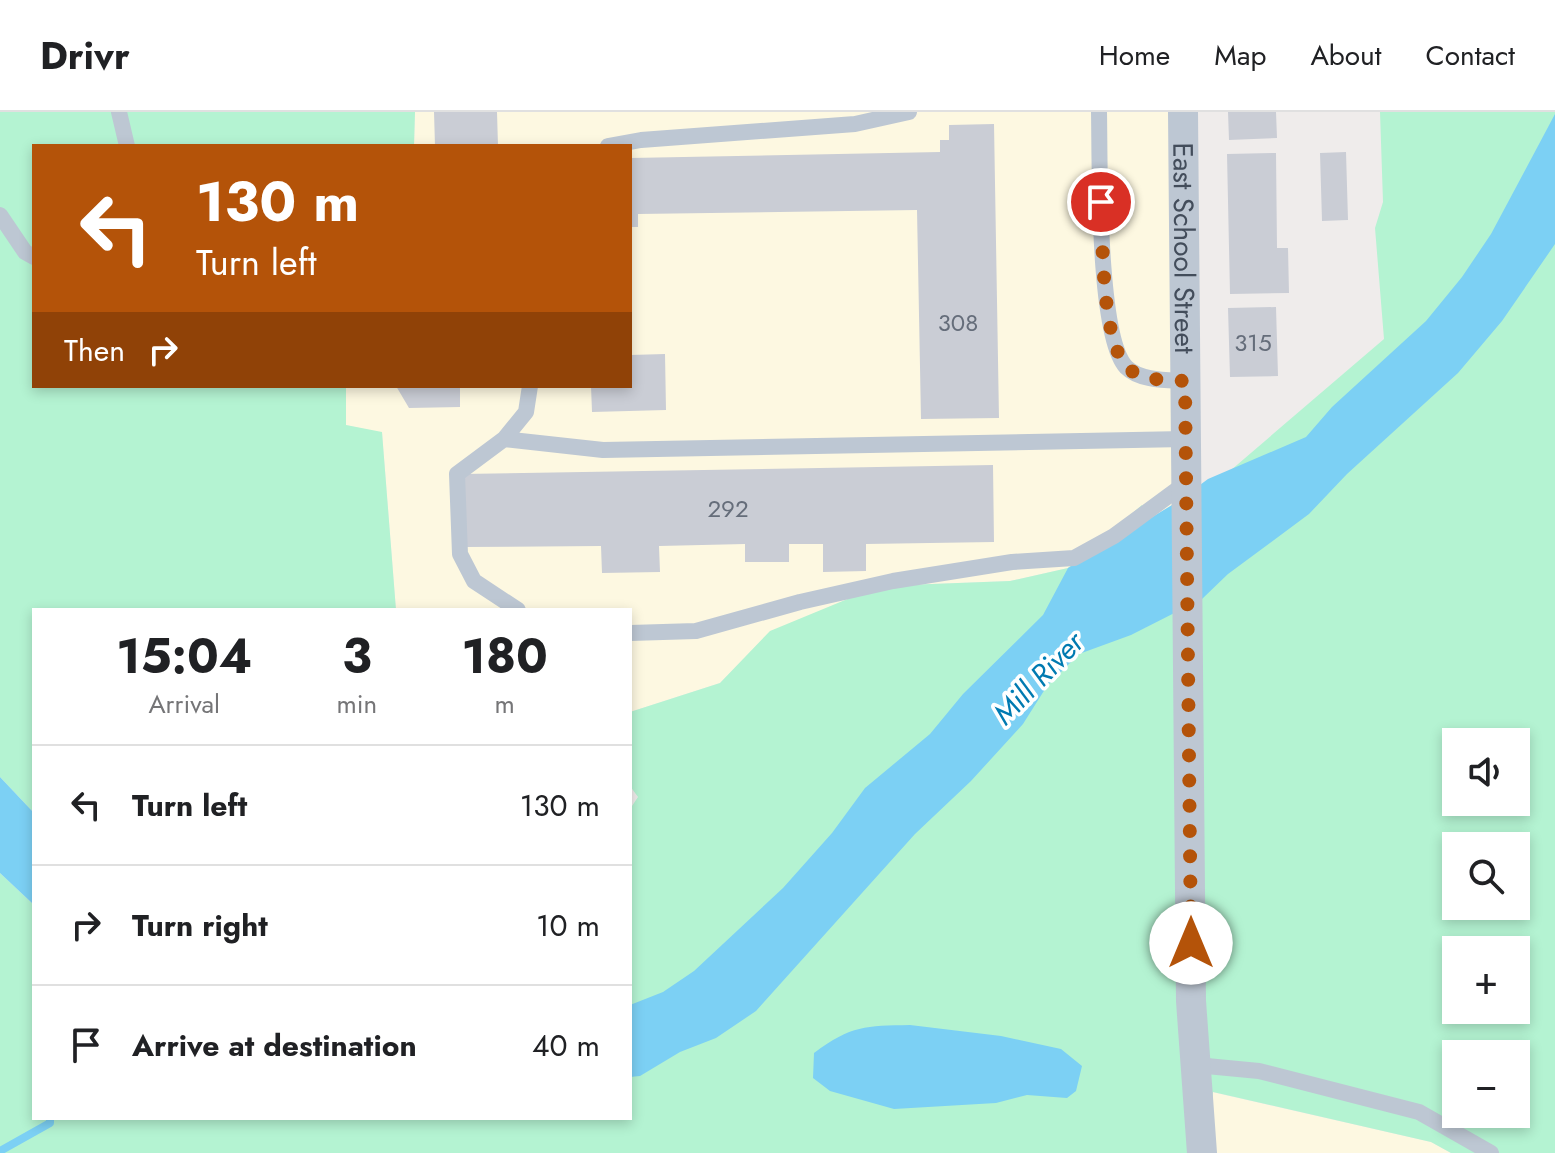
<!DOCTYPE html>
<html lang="en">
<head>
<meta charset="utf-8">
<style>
	:root { --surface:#fff; --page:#f2f2f2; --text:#202124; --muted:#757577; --line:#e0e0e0 }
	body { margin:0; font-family:Jost,sans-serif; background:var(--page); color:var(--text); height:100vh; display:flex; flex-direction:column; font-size:30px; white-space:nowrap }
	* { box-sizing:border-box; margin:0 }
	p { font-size:26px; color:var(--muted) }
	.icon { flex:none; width:44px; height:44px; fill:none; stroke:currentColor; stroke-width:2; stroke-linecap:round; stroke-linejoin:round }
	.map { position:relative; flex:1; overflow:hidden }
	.drawer { position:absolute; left:32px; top:496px; width:600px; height:512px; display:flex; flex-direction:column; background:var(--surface); border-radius:0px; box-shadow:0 4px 12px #0003 }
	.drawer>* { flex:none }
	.guide { position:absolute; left:32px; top:32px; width:600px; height:244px; border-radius:0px; box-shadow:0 4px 12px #0003; background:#b45309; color:#fff; overflow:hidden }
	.fabs { position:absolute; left:1442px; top:616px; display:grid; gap:16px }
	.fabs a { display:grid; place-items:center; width:88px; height:88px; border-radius:0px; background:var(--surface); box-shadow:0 4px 12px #0003; font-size:40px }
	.pin { position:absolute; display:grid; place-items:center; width:68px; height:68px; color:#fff; margin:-34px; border:4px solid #fff; border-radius:50%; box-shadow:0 2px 8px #0007 }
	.me { position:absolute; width:88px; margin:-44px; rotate:0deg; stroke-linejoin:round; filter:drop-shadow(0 0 6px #0008) }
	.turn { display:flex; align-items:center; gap:28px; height:168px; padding:0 32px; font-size:36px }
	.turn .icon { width:104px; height:104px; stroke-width:2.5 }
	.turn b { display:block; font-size:56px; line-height:68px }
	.then { display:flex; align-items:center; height:76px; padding:0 32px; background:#0003; gap:16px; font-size:30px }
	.eta { display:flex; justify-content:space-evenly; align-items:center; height:136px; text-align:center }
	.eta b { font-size:48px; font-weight:700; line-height:56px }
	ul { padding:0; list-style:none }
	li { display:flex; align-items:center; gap:24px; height:120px; padding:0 32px; border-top:2px solid var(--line) }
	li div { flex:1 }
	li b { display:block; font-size:30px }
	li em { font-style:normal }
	header { display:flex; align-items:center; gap:48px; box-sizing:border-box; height:112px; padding:0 40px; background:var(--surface); border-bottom:2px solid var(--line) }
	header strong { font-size:38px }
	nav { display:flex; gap:44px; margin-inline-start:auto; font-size:28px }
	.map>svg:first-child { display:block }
	.commercial { fill:#fdf8e1 }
	.green { fill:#b4f3d2; fill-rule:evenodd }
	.water { fill:#7cd0f4 }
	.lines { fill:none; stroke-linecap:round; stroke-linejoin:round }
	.stream { stroke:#7cd0f4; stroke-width:8 }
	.building { fill:#cacdd5 }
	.service { stroke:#bdc7d3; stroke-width:16 }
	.minor { stroke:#bdc7d3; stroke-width:30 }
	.route { stroke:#b45309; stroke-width:14; stroke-dasharray:0 25.2 }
	.labels { text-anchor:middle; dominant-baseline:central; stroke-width:7; stroke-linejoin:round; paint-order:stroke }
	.number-label { font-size:24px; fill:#656d7a }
	.street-label { font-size:28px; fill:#434d5b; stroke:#fff }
	.water-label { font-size:30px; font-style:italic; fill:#007ab1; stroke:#fff }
</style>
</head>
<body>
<header>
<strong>Drivr</strong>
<nav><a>Home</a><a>Map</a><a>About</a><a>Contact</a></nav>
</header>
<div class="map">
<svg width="1555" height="1041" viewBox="0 0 1555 1041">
	<rect width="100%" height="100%" fill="#efeceb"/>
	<path class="commercial" d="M415,0H1178L1177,390L1068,456L1010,469L879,474L770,520L720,571L630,600V498H396L382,321L346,313V274H630V34H414Z
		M1212,980L1431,1030L1451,1041H1208Z"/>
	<path class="green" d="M0,0H415L414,34H34V274H346V313L382,320L396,498H34V701L0,665Z
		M1380,0H1555V1041H1451L1431,1030L1213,980L1208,1041H0V761L34,793V1006H630V697L638,685L630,674V600L720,571L770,519L879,474L1010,469L1068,456L1142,393L1145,516L1203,382L1384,227L1375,116L1383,90ZM1456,630H1516V690H1456ZM1456,734H1516V794H1456ZM1456,838H1516V898H1456ZM1456,942H1516V1002H1456Z"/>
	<path class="water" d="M1555,2V132L1502,209L1458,261L1347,362L1309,402L1228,462L1202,487L1131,523L1079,542L1047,574L1023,612L971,669L915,722L756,899L716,926L680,940L640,964L630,965V893L663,880L694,859L783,776L832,721L865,676L930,622L963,582L1043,503L1068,456L1177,390L1208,367L1306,325L1332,295L1426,209L1462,165L1491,122Z
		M0,665L34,701V793L0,761Z
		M910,913L1001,924L1061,937L1082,954L1076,979L1067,986L1027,983L996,991L894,997L830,979L813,966L814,941C852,913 865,914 910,913Z"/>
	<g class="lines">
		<path class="stream" d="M0,1039L50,1011V1006"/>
	</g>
	<path class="building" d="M434,0H497L498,34H435Z
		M1228,0H1276L1277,26L1229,28Z
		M994,12L999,306L921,307L917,98L638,102V115H630V46L940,40V28H949V13Z
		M1346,40L1348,108L1322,109L1320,41Z
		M1276,41L1277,136H1288L1289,181L1230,182L1227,42Z
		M1276,195L1278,264L1230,265L1228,196Z
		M665,242L666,298L592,300L591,274H630V243Z
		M396,274H460V295L409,296Z
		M993,353L994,430L866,432V459L823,460V432H789V450H745V432L659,434L660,460L602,461L601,434L463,435L462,362Z"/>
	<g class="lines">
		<path class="service" d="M119,0L127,34
			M1099,0C1100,48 1097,224 1126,255C1140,269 1167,268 1185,269
			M608,34L641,28L855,12L909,0
			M0,103L25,140L34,145
			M504,327L603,338L1185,327
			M518,498L474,469L460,442L457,362L504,327L526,300L530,274
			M630,521L696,519L800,490L893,469L1012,450L1074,446L1114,424L1186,371
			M1196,953L1259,959L1419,1000L1491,1041"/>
		<path class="minor" id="s1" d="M1183,0L1191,889L1202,1041"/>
	</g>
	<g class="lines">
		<path class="route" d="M1101,90C1103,129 1101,225 1126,254C1139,269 1167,268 1185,269L1191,831"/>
	</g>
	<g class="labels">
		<g class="number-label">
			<text x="958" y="210">308</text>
			<text x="1253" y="230">315</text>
			<text x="728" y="396">292</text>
		</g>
		<g class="street-label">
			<text stroke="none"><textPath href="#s1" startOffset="136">East School Street</textPath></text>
		</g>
		<g class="water-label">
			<text transform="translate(1038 566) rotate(-46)">Mill River</text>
		</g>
	</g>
</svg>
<div class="fabs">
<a><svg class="icon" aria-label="sound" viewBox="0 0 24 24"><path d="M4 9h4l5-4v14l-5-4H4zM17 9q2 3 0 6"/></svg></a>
<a><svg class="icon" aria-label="search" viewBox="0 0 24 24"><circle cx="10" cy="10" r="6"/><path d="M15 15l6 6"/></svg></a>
<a>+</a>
<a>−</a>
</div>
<div class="pin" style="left:1101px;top:90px;background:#d93025"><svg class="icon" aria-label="arrive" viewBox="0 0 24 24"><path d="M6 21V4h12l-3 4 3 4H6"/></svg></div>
<svg class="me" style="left:1191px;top:831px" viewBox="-20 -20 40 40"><circle r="19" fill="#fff"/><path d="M0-13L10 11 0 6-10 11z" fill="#b45309"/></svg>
<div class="guide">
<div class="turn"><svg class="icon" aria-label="left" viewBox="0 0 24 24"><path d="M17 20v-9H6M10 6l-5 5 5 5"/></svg><div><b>130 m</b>Turn left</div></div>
<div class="then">Then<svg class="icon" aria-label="right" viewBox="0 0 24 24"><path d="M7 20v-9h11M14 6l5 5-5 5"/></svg></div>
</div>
<section class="drawer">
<div class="eta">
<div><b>15:04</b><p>Arrival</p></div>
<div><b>3</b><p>min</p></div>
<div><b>180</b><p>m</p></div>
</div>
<ul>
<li><svg class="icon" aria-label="left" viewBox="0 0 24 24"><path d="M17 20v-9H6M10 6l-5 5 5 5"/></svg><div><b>Turn left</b></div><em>130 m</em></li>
<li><svg class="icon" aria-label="right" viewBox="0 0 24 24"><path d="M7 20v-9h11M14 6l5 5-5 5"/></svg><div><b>Turn right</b></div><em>10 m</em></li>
<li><svg class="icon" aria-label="arrive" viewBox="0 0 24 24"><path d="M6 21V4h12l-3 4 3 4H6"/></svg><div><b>Arrive at destination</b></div><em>40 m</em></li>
</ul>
</section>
</div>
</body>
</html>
